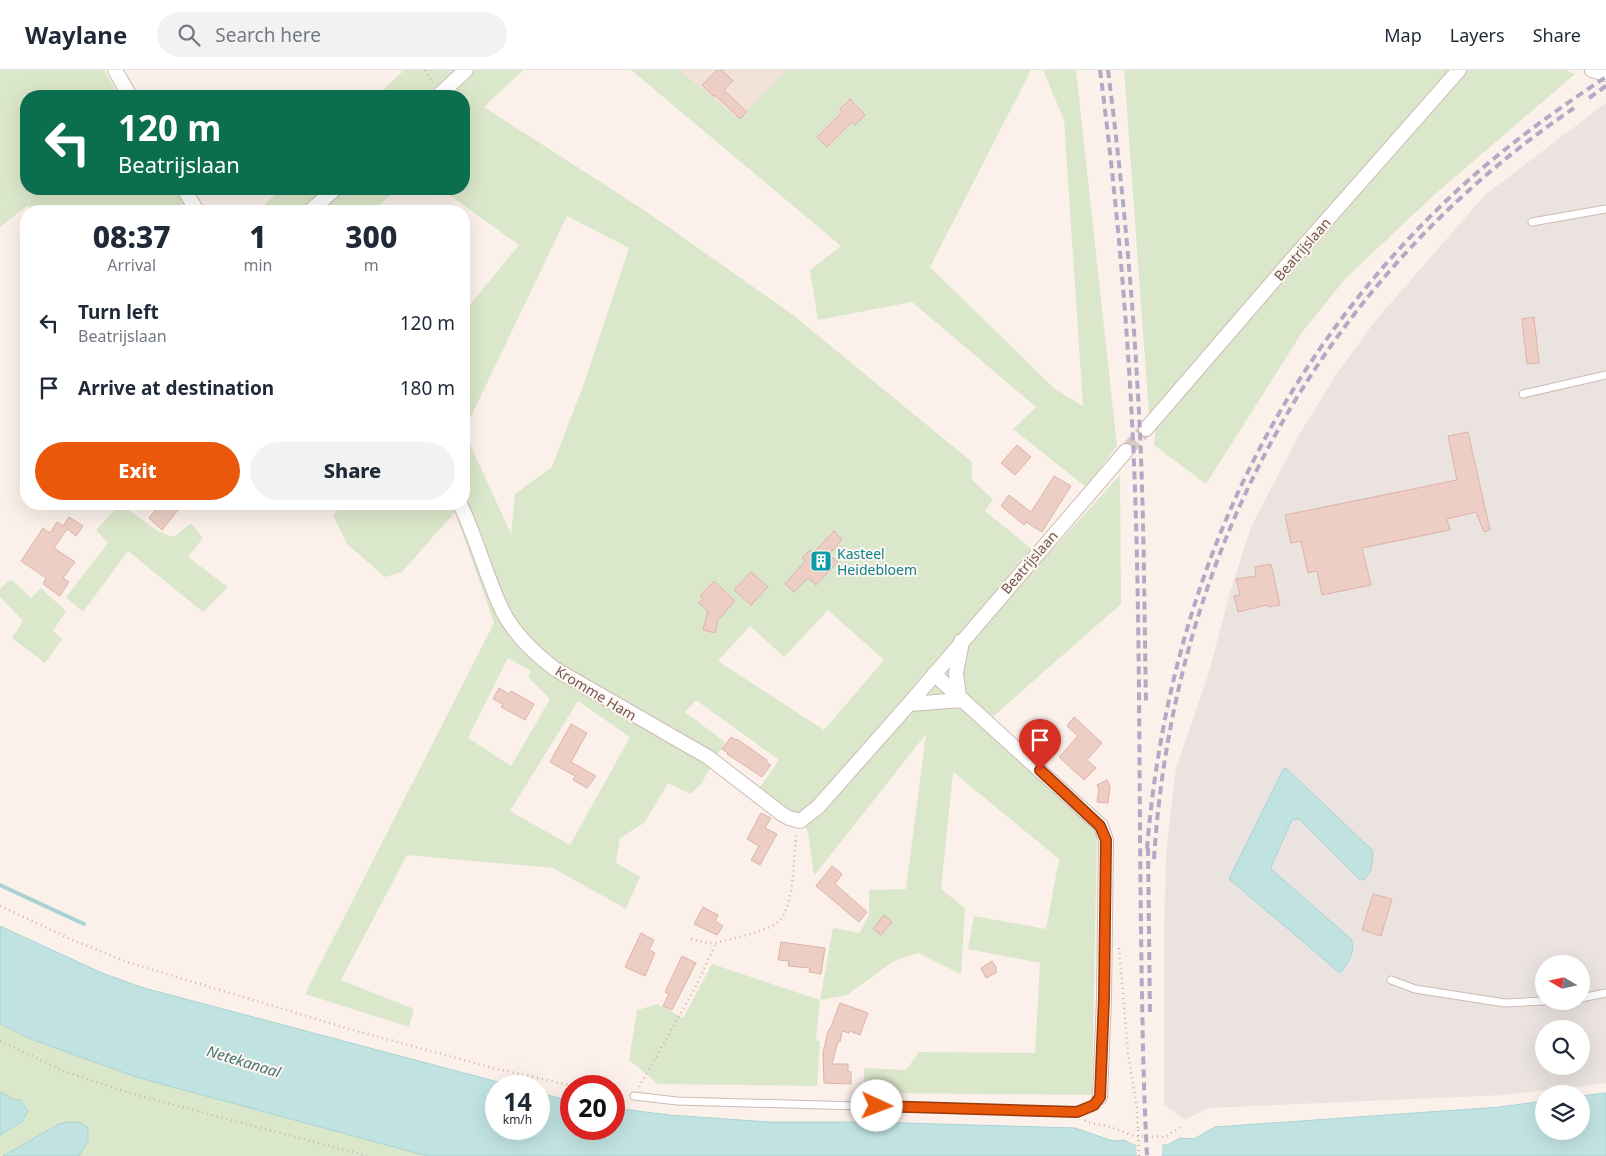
<!DOCTYPE html>
<html lang="en">
<head>
<meta charset="utf-8">
<style>
	:root { --surface:#fff; --page:#f2f2f3; --text:#1f2937; --muted:#747a83; --line:#e0e1e3; --accent:#ea580c }
	body { margin:0; font-family:"Noto Sans",sans-serif; background:var(--page); color:var(--text); height:100vh; display:flex; flex-direction:column; font-size:19px; white-space:nowrap }
	* { box-sizing:border-box; margin:0 }
	p { font-size:16px; color:var(--muted) }
	.icon { flex:none; width:28px; height:28px; fill:none; stroke:currentColor; stroke-width:2; stroke-linecap:round; stroke-linejoin:round }
	.map { position:relative; flex:1; overflow:hidden }
	.panel { position:absolute; left:20px; top:135px; width:450px; height:305px; display:flex; flex-direction:column; background:var(--surface); border-radius:20px; box-shadow:0 5px 20px #0002 }
	.panel>* { flex:none }
	.hud { position:absolute; left:20px; top:20px; width:450px; height:105px; border-radius:20px; box-shadow:0 5px 20px #0002; background:#0b6e4f; color:#fff; overflow:hidden }
	.needle { width:32px; rotate:279deg }
	.fabs { position:absolute; left:1535px; top:885px; display:grid; gap:10px }
	.fabs a { display:grid; place-items:center; width:55px; height:55px; border-radius:50%; background:var(--surface); box-shadow:0 5px 20px #0002; font-size:25px }
	.speed { position:absolute; left:485px; top:1005px; display:flex; gap:10px; font-size:25px; font-weight:700; text-align:center }
	.speed>* { display:grid; place-content:center; width:65px; height:65px; border-radius:50%; background:var(--surface); box-shadow:0 5px 20px #0002; line-height:1 }
	.speed small { font-size:12px; font-weight:400 }
	.speed .limit { border:8px solid #d22; background:#fff; color:#111 }
	.pin { position:absolute; display:grid; place-items:center; width:42px; height:42px; color:#fff; margin:-51px -21px; border-radius:50% 50% 50% 0; rotate:-45deg; box-shadow:0 0 5px #0007 }
	.pin .icon { rotate:45deg }
	.me { position:absolute; width:55px; margin:-28px; rotate:92deg; stroke-linejoin:round; filter:drop-shadow(0 0 4px #0008) }
	.turn { display:flex; align-items:center; gap:18px; height:105px; padding:0 15px; font-size:22px }
	.turn .icon { width:65px; height:65px; stroke-width:2.5 }
	.turn b { display:block; font-size:35px; line-height:42px }
	.eta { display:flex; justify-content:space-evenly; align-items:center; height:85px; text-align:center }
	.eta b { font-size:30px; font-weight:800; line-height:35px }
	.action { display:flex; gap:10px; margin-top:auto; padding:10px 15px }
	.action a { flex:1; height:58px; border-radius:30px; background:var(--accent); color:#fff; font-size:20px; font-weight:800; line-height:58px; text-align:center }
	.action a+a { background:var(--page); color:var(--text) }
	ul { padding:0; list-style:none }
	li { display:flex; align-items:center; gap:15px; height:65px; padding:0 15px }
	li div { flex:1 }
	li b { display:block; font-size:19px }
	li em { font-style:normal }
	header { display:flex; align-items:center; gap:30px; box-sizing:border-box; height:70px; padding:0 25px; background:var(--surface); border-bottom:1px solid var(--line) }
	header strong { font-size:24px }
	nav { display:flex; gap:28px; margin-inline-start:auto; font-size:18px }
	.search { width:350px; height:45px; background:var(--page); display:flex; align-items:center; gap:12px; box-sizing:border-box; padding:0 18px; border-radius:28px; color:var(--muted); font-size:19px }
	.map>svg:first-child { display:block }
	.residential { fill:#f2e2d9 }
	.industrial { fill:#eae3e0; fill-rule:evenodd }
	.green { fill:#dbe7ca; fill-rule:evenodd }
	.water { fill:#c0e3e2; stroke:#a8d3d2 }
	.pier { fill:#fbf1ea }
	.lines { fill:none; stroke-linecap:round; stroke-linejoin:round }
	.stream { stroke:#a8d3d2; stroke-width:4 }
	.building { fill:#edcec5; stroke:#deb2a7 }
	.minor-tunnel { stroke:#d9cac4; stroke-width:14; stroke-dasharray:14 7; stroke-linecap:butt }
	.service-casing { stroke:#cebab4; stroke-width:9 }
	.minor-casing { stroke:#cebab4; stroke-width:16 }
	.path { stroke:#d2b1a8; stroke-width:2.5; stroke-dasharray:1 4; stroke-linecap:butt }
	.service { stroke:#fff; stroke-width:7 }
	.minor { stroke:#fff; stroke-width:14 }
	.rail { stroke:#b3a9c4; stroke-width:4; stroke-dasharray:8 5; stroke-linecap:butt }
	.path-bridge { stroke:#d2b1a8; stroke-width:2.5; stroke-dasharray:1 4; stroke-linecap:butt }
	.route-casing { stroke:#983908; stroke-width:12 }
	.route { stroke:#ea580c; stroke-width:9 }
	.labels { text-anchor:middle; dominant-baseline:central; stroke-width:4; stroke-linejoin:round; paint-order:stroke }
	.street-label { font-size:14px; fill:#735650; stroke:#fdf6f1 }
	.culture-label { font-size:14px; fill:#0d838f; stroke:#fdf6f1; text-anchor:start }
	.water-label { font-size:15px; font-style:italic; fill:#457676; stroke:#fdf6f1 }
</style>
</head>
<body>
<header>
<strong>Waylane</strong>
<div class="search"><svg class="icon" aria-label="search" viewBox="0 0 24 24"><circle cx="10" cy="10" r="6"/><path d="M15 15l6 6"/></svg>Search here</div>
<nav><a>Map</a><a>Layers</a><a>Share</a></nav>
</header>
<div class="map">
<svg width="1606" height="1086" viewBox="0 0 1606 1086">
	<rect width="100%" height="100%" fill="#fbf1ea"/>
	<path class="residential" d="M680,0H787L738,50Z"/>
	<path class="industrial" d="M1606,33V1013L1505,1025L1209,1038L1185,1050L1164,1035V867L1166,784L1176,698L1208,606L1231,519L1251,457L1299,365L1337,303L1376,250L1486,124ZM1544,894H1581V931H1544ZM1544,959H1581V996H1544Z"/>
	<path class="green" d="M0,0H104L120,26H26V119H175L184,134L172,141H32L28,135L0,157Z
		M404,0H523L484,37L647,142L793,245L972,392V410L993,429L985,441L1044,489L1120,405L1121,534L982,656L1097,760L1092,1025L864,1023V998L906,1000L919,982L1035,983L1040,893L968,879L974,846L1046,859L1059,789L953,702L941,819L965,838L961,904L918,883L894,891L847,925L820,930L816,970L820,972L817,1016L658,1014L629,990L637,940L658,934L683,948L712,894L820,930L833,858L859,863L869,845V820L906,819L926,664L814,806L808,763L805,756L760,717L779,690L696,630L685,642L725,672L701,714L690,724L668,713L644,753L620,768L616,793L640,807L626,839L553,798L407,785L341,910L414,939L409,957L305,924L494,553L455,442L402,502L385,507L347,474L333,445L344,434H464V242L519,175L441,119H464V26H377ZM567,146L629,178L586,308L552,397L515,424L511,464L464,361ZM828,540L884,590L824,660L718,591L750,556L784,587ZM508,588L531,601L528,607L550,629L511,696L468,668ZM578,631L630,667L570,775L510,741Z
		M631,0H680L738,49L787,0H1031L930,197L1056,320L1083,336L1064,50L1043,0H1076L1117,376L1086,417L1013,359L1036,337L912,232L818,250L810,200L841,176Z
		M1124,0H1565L1575,4L1434,125L1346,208L1303,261L1206,414L1154,375L1158,338L1149,344Z
		M281,119H397L373,141H258Z
		M120,434L158,461L174,467L191,453L203,468L188,487L228,517L203,542L128,481L83,542L66,527L108,473L96,460Z
		M11,509L31,528L41,518L66,541L53,561L62,569L45,593L12,568L23,551L0,527V519Z
		M0,954L28,968L136,1007L427,1086H0Z"/>
	<path class="water" d="M1284,698L1287,699L1373,781L1371,800L1365,809L1360,810L1299,749L1292,750L1271,797L1272,800L1351,869C1356,881 1348,894 1340,903L1229,809Z
		M0,856L102,903L144,918L513,1016H496V1059H539V1023L571,1031V1059H614V1038L669,1045L769,1052H869L1075,1058L1113,1071L1124,1070L1134,1075H1167L1180,1068L1194,1069L1215,1057L1500,1037L1544,1031V1061H1581V1026L1606,1023V1086H427L136,1007L28,968L0,954Z
		M0,1022C8,1025 11,1030 20,1030L28,1041L22,1052L0,1065Z
		M70,1052L81,1053L88,1058V1071L79,1086H3L59,1054Z"/>
	<path class="pier" d="M1150,1071L1162,1072V1086H1137L1136,1072Z"/>
	<g class="lines">
		<path class="stream" d="M0,815L84,854"/>
	</g>
	<path class="building" d="M717,0H722L733,11L724,20L747,42L740,49L715,25L714,27L702,15Z
		M850,29L865,45L855,55L852,52L827,77L817,67L842,42L840,39Z
		M1534,247L1539,293L1527,294L1522,249Z
		M1468,362L1490,460L1484,462L1476,442L1447,449L1450,460L1362,478L1371,515L1322,525L1317,501L1308,503L1301,471L1291,473L1285,445L1457,410L1448,366Z
		M1017,375L1031,387L1015,405L1001,393Z
		M1054,406L1071,416L1042,462L1026,452L1024,455L1001,436L1009,425L1031,442Z
		M160,434H183L162,460L149,448Z
		M69,447L83,456L76,466L67,459L54,478L75,492L63,508L69,512L60,526L43,514L46,508L21,491L43,458L50,463L57,452L63,456Z
		M834,461L842,469L829,485L838,492L816,515L808,508L794,522L785,514L805,491L802,488L810,480L813,483Z
		M1271,494L1280,535L1268,537L1267,535L1238,542L1234,526L1240,525L1236,509L1256,506L1255,497Z
		M751,502L768,517L751,535L734,520Z
		M714,511L735,531L718,550L715,563L703,560L708,541L699,533L703,528L700,526Z
		M499,618L509,624L511,621L534,634L525,650L501,637L503,634L493,629Z
		M1074,647L1102,673L1087,690L1096,698L1084,710L1059,687L1078,666L1067,656Z
		M571,654L587,663L571,692L596,706L587,718L573,710L575,706L550,692Z
		M731,667L736,670L737,669L767,690L766,692L771,695L762,707L727,684L728,683L722,679Z
		M1107,710L1110,717L1108,733L1097,732L1099,719L1097,715Z
		M761,743L771,748L765,758L777,764L760,795L751,790L759,776L747,769Z
		M832,796L842,804L835,814L867,842L859,852L816,816Z
		M1373,824L1392,829L1381,866L1362,860Z
		M703,837L718,845L715,851L723,856L717,865L694,854Z
		M884,845L892,852L881,865L873,859Z
		M641,863L654,870L649,880L655,883L645,906L625,897Z
		M781,872L825,878L821,904L809,902L810,898L788,896L789,891L778,890Z
		M682,886L696,893L672,940L663,936L669,924L665,922Z
		M992,891L996,897V903L986,908L981,898Z
		M840,933L868,943L860,965L850,961L849,963L842,961L840,972L838,971L832,994H848V1001L851,1002V1014L824,1013L823,983L828,961L831,957Z"/>
	<g class="lines">
		<path class="minor-tunnel" d="M1126,381L1146,359"/>
		<g class="service-casing">
			<path id="service" d="M1532,152L1606,139
				M1523,324L1606,305
				M1391,910L1415,919L1505,933L1544,931
				M1581,928L1606,923
				M634,1026L677,1031L1077,1042L1094,1035L1100,1027"/>
		</g>
		<g class="minor-casing">
			<path id="minor" d="M115,0L130,26
				M1592,0L1606,4
				M438,26L466,0
				M184,119L197,141
				M310,141L335,119
				M1146,359L1289,193L1459,0
				M460,434C477,469 486,507 503,542C515,565 534,583 555,599L708,687L782,744L789,748L800,751L818,737L909,634L1126,381
				M934,604L1101,756L1106,770L1104,929L1100,1027
				M959,627L956,603L961,577V571
				M909,634L963,630"/>
		</g>
		<path class="path" d="M425,0L433,13
			M0,836L77,872L127,892L349,959L493,998L574,1016
			M691,869L708,873H716C734,868 755,864 772,856C797,845 792,786 797,762
			M1119,878L1128,983L1137,1039L1138,1060
			M0,971L66,1002L133,1024L367,1086
			M639,1017L695,918L716,873
			M614,1023L624,1025
			M1085,1050L1087,1052L1110,1057L1134,1066L1165,1067L1182,1056"/>
		<use href="#service" class="service"/>
		<use href="#minor" class="minor"/>
		<path class="rail" d="M1100,0C1118,139 1130,279 1135,419C1140,565 1139,711 1141,857C1142,933 1143,1010 1147,1086
			M1108,0C1121,103 1131,205 1137,308C1144,417 1144,525 1146,633
			M1589,28L1606,16
			M1148,778L1150,946
			M1147,779C1167,530 1265,304 1447,130C1495,84 1550,44 1606,7
			M1154,789C1173,484 1320,210 1574,38"/>
		<path class="path-bridge" d="M1138,1060L1139,1086"/>
	</g>
	<g class="lines">
		<g class="route-casing">
			<path id="route" d="M877,1036L1077,1042L1094,1035L1100,1027L1104,928L1106,770L1100,756L1040,700"/>
		</g>
		<use href="#route" class="route"/>
	</g>
	<defs>
		<g id="building-square" transform="scale(1.125)"><rect x="-9" y="-9" width="18" height="18" rx="4" fill="#0f9aa8" stroke="#fdf6f1"/><path d="M-4-6H4V6H1V3H-1V6H-4ZM-2.5-4.3h1.7v1.8h-1.7ZM.8-4.3h1.7v1.8H.8ZM-2.5-1h1.7V.8h-1.7ZM.8-1h1.7V.8H.8Z" fill="#fff"/></g>
	</defs>
	<g fill-rule="evenodd">
		<use href="#building-square" x="821" y="491"/>
	</g>
	<g class="labels">
		<g class="street-label">
			<text transform="translate(1302 179) rotate(-49)">Beatrijslaan</text>
			<text transform="translate(1029 492) rotate(-49)">Beatrijslaan</text>
			<text transform="translate(596 623) rotate(31)">Kromme Ham</text>
		</g>
		<g class="culture-label">
			<text x="837" y="483">Kasteel<tspan x="837" dy="16">Heidebloem</tspan></text>
		</g>
		<g class="water-label">
			<text transform="translate(244 991) rotate(17)">Netekanaal</text>
		</g>
	</g>
</svg>
<div class="fabs">
<a><svg class="needle" viewBox="-14 -14 28 28"><path d="M0-13l5 13h-10z" fill="#e53935"/><path d="M0 13l5-13h-10z" fill="#747a83"/></svg></a>
<a><svg class="icon" aria-label="search" viewBox="0 0 24 24"><circle cx="10" cy="10" r="6"/><path d="M15 15l6 6"/></svg></a>
<a><svg class="icon" aria-label="layers" viewBox="0 0 24 24"><path d="M12 4l9 5-9 5-9-5zM3 14l9 5 9-5"/></svg></a>
</div>
<div class="speed"><div>14<small>km/h</small></div><div class="limit">20</div></div>
<div class="pin" style="left:1040px;top:700px;background:#d93025"><svg class="icon" aria-label="arrive" viewBox="0 0 24 24"><path d="M6 21V4h12l-3 4 3 4H6"/></svg></div>
<svg class="me" style="left:877px;top:1036px" viewBox="-20 -20 40 40"><circle r="19" fill="#fff"/><path d="M0-13L10 11 0 6-10 11z" fill="#ea580c"/></svg>
<div class="hud">
<div class="turn"><svg class="icon" aria-label="left" viewBox="0 0 24 24"><path d="M17 20v-9H6M10 6l-5 5 5 5"/></svg><div><b>120 m</b>Beatrijslaan</div></div>
</div>
<section class="panel">
<div class="eta">
<div><b>08:37</b><p>Arrival</p></div>
<div><b>1</b><p>min</p></div>
<div><b>300</b><p>m</p></div>
</div>
<ul>
<li><svg class="icon" aria-label="left" viewBox="0 0 24 24"><path d="M17 20v-9H6M10 6l-5 5 5 5"/></svg><div><b>Turn left</b><p>Beatrijslaan</p></div><em>120 m</em></li>
<li><svg class="icon" aria-label="arrive" viewBox="0 0 24 24"><path d="M6 21V4h12l-3 4 3 4H6"/></svg><div><b>Arrive at destination</b></div><em>180 m</em></li>
</ul>
<div class="action"><a>Exit</a><a>Share</a></div>
</section>
</div>
</body>
</html>
